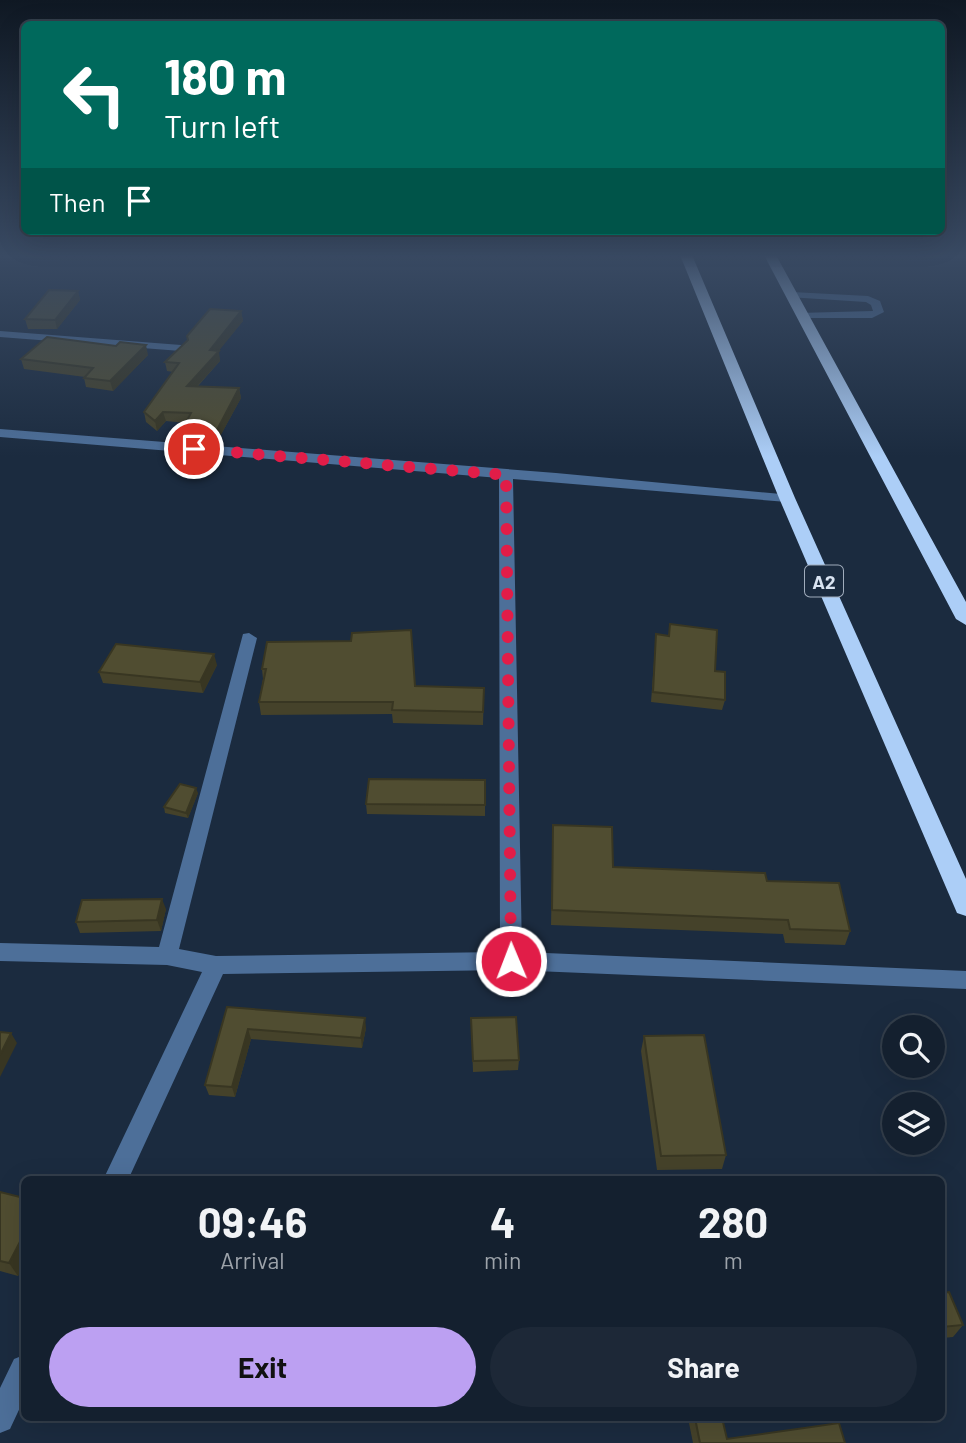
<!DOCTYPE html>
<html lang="en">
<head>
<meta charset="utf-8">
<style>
	:root { --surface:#14202f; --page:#1d2837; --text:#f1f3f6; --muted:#9da3aa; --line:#333e4b; --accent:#bca0f2 }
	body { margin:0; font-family:Barlow,sans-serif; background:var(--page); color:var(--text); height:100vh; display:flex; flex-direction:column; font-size:26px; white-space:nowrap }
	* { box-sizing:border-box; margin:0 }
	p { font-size:23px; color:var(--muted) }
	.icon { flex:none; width:38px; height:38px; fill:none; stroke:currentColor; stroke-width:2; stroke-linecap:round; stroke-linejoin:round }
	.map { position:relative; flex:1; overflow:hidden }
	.details { position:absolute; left:21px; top:1176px; width:924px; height:245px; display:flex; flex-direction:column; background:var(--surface); border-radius:10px; box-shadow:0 7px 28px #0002,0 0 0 2px var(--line) }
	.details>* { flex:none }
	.hud { position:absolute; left:21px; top:21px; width:924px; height:214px; border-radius:10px; box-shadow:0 7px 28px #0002,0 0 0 2px var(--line); background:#00695c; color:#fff; overflow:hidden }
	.fabs { position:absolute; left:882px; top:1015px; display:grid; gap:14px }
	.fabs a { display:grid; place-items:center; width:63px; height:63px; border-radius:50%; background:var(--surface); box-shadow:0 7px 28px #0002,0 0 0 2px var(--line); font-size:35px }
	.pin { position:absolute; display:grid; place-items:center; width:60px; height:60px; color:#fff; margin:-30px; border:4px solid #fff; border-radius:50%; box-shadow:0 2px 7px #0007 }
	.me { position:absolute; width:77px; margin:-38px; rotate:359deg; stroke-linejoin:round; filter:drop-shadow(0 0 5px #0008) }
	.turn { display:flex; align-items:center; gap:24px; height:147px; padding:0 28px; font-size:32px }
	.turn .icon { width:91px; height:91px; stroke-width:2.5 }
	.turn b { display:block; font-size:49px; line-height:60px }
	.then { display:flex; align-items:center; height:66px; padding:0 28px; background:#0003; gap:14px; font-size:26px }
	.eta { display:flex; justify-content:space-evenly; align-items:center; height:119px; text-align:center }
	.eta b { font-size:42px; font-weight:700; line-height:49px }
	.button { display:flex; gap:14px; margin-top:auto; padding:14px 28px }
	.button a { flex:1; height:80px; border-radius:42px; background:var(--accent); color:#111; font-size:28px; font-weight:700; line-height:80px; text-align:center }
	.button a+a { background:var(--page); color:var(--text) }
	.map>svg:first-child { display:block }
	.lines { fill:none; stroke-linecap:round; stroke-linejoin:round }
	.minor { fill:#4d6f99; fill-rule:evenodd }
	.highway { fill:#accef7; fill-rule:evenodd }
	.wall { fill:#45422a }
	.shaded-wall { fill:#383622 }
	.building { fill:#504d31; stroke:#383622; stroke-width:2 }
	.route { stroke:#e11d48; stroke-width:12; stroke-dasharray:0 21.6 }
	.labels { text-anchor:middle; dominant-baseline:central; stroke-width:7; stroke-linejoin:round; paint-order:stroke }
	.shield { fill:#1b2b3f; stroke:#a0acbc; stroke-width:2 }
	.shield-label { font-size:19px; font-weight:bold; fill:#d9e3f1 }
</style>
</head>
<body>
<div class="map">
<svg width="966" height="1443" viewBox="0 0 966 1443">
	<rect width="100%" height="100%" fill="#1b2b3f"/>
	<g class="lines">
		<path class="minor" d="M792,292L868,296L880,301L884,312L872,318H802L797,315L798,313L873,311L871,305L866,302L788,297L787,295Z
			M0,331L181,345L187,348L181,351L0,337Z
			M0,429L556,473L792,495L794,498L787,502L513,479L522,952L966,971V989L511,970L223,974L128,1180H103L202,972L167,965L0,961V943L159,947L243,634L249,633L257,638L179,949L216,956L500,952L499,478L0,437Z
			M24,1355V1399L10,1429L0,1433V1388L14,1359Z"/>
		<path class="highway" d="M680,255H692L795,498L966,879V916L957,913L954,906L779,498Z
			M764,255H776L966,602V625L956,619Z"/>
	</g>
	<path class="wall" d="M78,291L80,300L57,329H28L25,319Z
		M241,311L243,321L218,351L220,361L198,386L239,388L241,398L218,440L185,438L183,428L186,423L166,421L157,431L146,422L144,412L173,372L167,371L165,362Z
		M148,355L113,391L86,387L84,378L85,377L24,369L21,359Z
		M656,634L715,671L725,700L722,710L651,702Z
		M217,665L203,693L103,683L99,672Z
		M262,669L415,686L484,688L483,725L393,723L392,714L261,715L259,702L263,679Z
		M485,780V816L367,814L366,804Z
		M198,793L188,818L165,813L164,807Z
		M553,825L613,867L767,881L850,931L845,945L785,943L783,934L551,925Z
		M166,909L161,931L80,933L76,922Z
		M227,1007L366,1028L362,1048L251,1039L235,1097L209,1095L205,1085Z
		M471,1018L519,1060L518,1070L473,1072Z
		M644,1036L726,1155L722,1169L657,1170L641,1051Z
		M0,1192L24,1198V1264L18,1276L0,1271Z
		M942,1293L963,1325L953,1337L942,1338Z
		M688,1418H722L727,1439L845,1443H693Z"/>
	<path class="shaded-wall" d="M78,291L80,300L57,329L55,320Z
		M241,311L243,321L213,358L219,351L220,361L189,395L187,386L210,350Z
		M146,345L148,355L113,391L110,381Z
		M239,388L241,398L218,440L217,430Z
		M163,412L166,421L157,431L155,421Z
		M214,654L217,665L203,693L200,682Z
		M196,788L198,793L188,818L186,813Z
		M162,899L166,909L161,931L157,920Z
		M365,1018L366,1028L362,1048L361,1038Z
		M248,1029L251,1039L235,1097L232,1087Z
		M11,1033L17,1043L0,1077V1055Z
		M24,1234V1264L18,1276L9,1263Z"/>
	<path class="building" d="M49,290L78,291L55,320L25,319Z
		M210,309L241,311L210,350L219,351L187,386L239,388L217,430L183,428L191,413L163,412L155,421L144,412L179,363L165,362L188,340L187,336Z
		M47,337L116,346L120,342L146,345L110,381L84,378L93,368L21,359Z
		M670,624L717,630L715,671L725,672V700L653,692L656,634L669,636Z
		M411,630L415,686L484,688L483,712L392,710L393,702H259L266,669H262L267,642L351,641L352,633Z
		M116,644L214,654L200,682L99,672Z
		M369,779L485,780V805L366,804Z
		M180,784L196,788L186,813L164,807Z
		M553,825L612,827L613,867L765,873L767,881L839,883L850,931L790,929L788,920L552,910Z
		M162,899L157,920L76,922L82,900Z
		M227,1007L365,1018L361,1038L248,1029L232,1087L205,1085Z
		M516,1017L519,1060L473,1061L471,1018Z
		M0,1032L11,1033L0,1055Z
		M704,1035L726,1155L661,1156L644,1036Z
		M0,1192L24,1198V1234L9,1263L0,1261Z
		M949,1292L963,1325L942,1327V1293Z
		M695,1418H722L727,1439L839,1423L845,1443H700Z"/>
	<linearGradient id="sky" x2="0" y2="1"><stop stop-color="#0f1823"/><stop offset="0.56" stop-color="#394a63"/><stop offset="1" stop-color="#394a63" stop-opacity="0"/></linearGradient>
	<rect width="966" height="457" fill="url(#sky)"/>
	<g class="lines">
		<path class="route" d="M194,449L506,475L511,961"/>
	</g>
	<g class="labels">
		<rect class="shield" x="805" y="565.5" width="38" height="31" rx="5"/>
		<g class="shield-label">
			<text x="824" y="581">A2</text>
		</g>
	</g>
</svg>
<div class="fabs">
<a><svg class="icon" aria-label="search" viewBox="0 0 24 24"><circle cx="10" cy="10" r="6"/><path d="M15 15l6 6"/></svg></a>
<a><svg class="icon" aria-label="layers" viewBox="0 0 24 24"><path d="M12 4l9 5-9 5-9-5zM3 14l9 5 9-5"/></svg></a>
</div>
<div class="pin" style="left:194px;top:449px;background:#d93025"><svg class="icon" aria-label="arrive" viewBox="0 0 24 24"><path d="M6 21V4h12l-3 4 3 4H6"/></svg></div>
<svg class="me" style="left:511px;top:961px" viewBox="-20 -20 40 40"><circle r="17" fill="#e11d48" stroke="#fff" stroke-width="3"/><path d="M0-11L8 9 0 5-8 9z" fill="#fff"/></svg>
<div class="hud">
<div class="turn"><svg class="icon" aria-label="left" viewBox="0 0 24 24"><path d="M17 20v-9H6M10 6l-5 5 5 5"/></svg><div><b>180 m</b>Turn left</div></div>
<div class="then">Then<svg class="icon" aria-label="arrive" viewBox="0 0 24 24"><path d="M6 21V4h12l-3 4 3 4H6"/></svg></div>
</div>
<section class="details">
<div class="eta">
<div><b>09:46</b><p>Arrival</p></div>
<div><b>4</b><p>min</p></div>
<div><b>280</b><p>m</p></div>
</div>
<div class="button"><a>Exit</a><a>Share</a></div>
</section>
</div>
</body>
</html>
